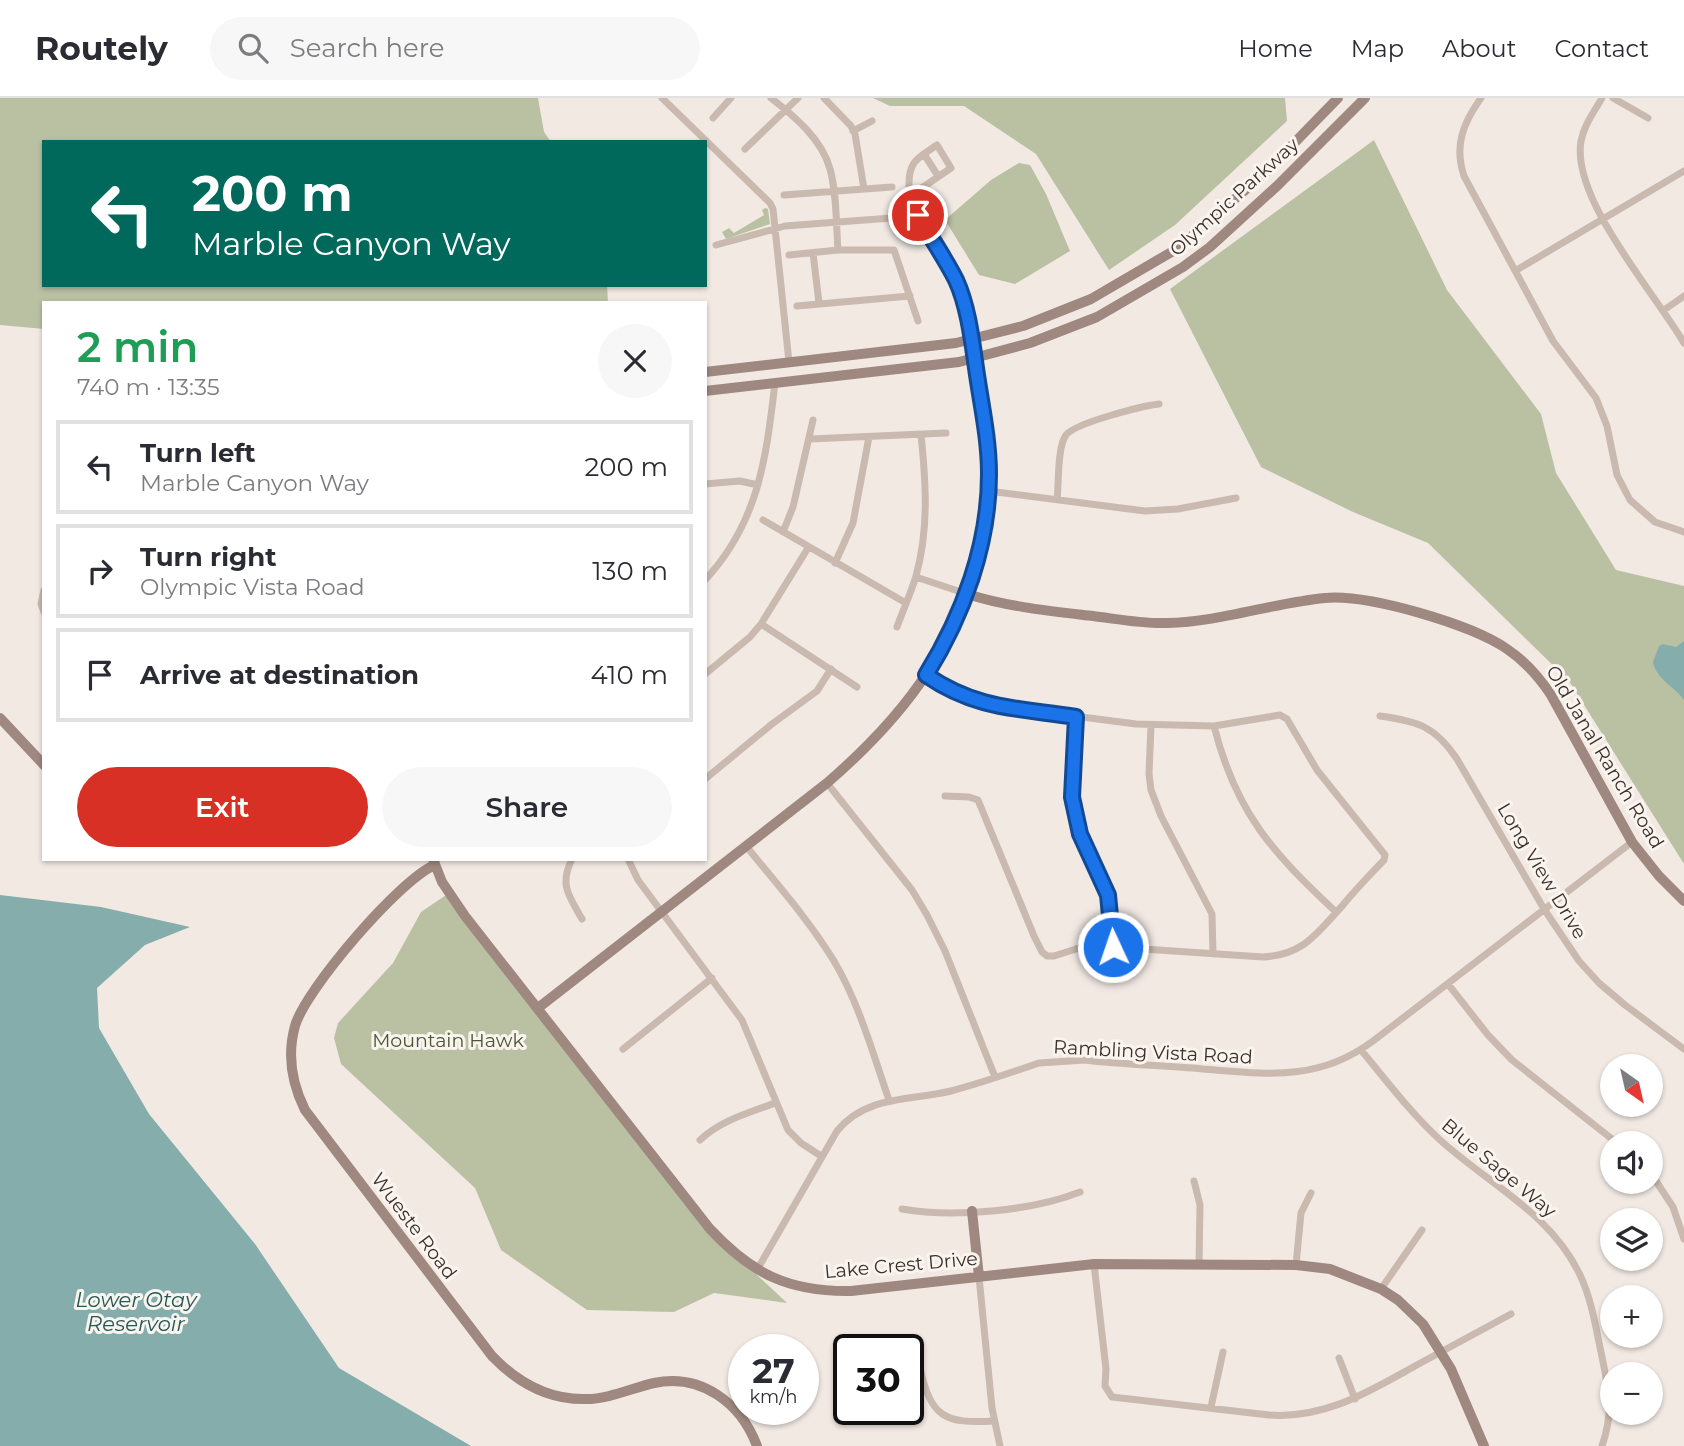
<!DOCTYPE html>
<html lang="en">
<head>
<meta charset="utf-8">
<style>
	:root { --surface:#fff; --page:#f7f7f7; --text:#2b2b33; --muted:#7c7c81; --line:#e1e1e2; --accent:#d93025 }
	body { margin:0; font-family:Montserrat,sans-serif; background:var(--page); color:var(--text); height:100vh; display:flex; flex-direction:column; font-size:26px; white-space:nowrap }
	* { box-sizing:border-box; margin:0 }
	p { font-size:23px; color:var(--muted) }
	.icon { flex:none; width:38px; height:38px; fill:none; stroke:currentColor; stroke-width:2; stroke-linecap:round; stroke-linejoin:round }
	.map { position:relative; flex:1; overflow:hidden }
	.side { position:absolute; left:42px; top:203px; width:665px; height:560px; display:flex; flex-direction:column; background:var(--surface); border-radius:0px; box-shadow:0 2px 5px #0004 }
	.side>* { flex:none }
	.top-card { position:absolute; left:42px; top:42px; width:665px; height:147px; border-radius:0px; box-shadow:0 2px 5px #0004; background:#00695c; color:#fff; overflow:hidden }
	.needle { width:46px; rotate:146deg }
	.buttons { position:absolute; left:1600px; top:956px; display:grid; gap:14px }
	.buttons a { display:grid; place-items:center; width:63px; height:63px; border-radius:50%; background:var(--surface); box-shadow:0 2px 5px #0004; font-size:35px }
	.speed { position:absolute; left:728px; top:1236px; display:flex; gap:14px; font-size:35px; font-weight:700; text-align:center }
	.speed>* { display:grid; place-content:center; width:91px; height:91px; border-radius:50%; background:var(--surface); box-shadow:0 2px 5px #0004; line-height:1 }
	.speed small { font-size:18px; font-weight:400 }
	.speed .limit { border:4px solid #111; border-radius:10px; background:#fff; color:#111 }
	.pin { position:absolute; display:grid; place-items:center; width:60px; height:60px; color:#fff; margin:-30px; border:4px solid #fff; border-radius:50%; box-shadow:0 2px 7px #0007 }
	.me { position:absolute; width:77px; margin:-38px; rotate:357deg; stroke-linejoin:round; filter:drop-shadow(0 0 5px #0008) }
	.turn { display:flex; align-items:center; gap:24px; height:147px; padding:0 35px; font-size:32px }
	.turn .icon { width:91px; height:91px; stroke-width:2.5 }
	.turn b { display:block; font-size:49px; line-height:60px }
	.round { display:grid; place-items:center; flex:none; width:74px; height:74px; border-radius:37px; background:var(--page) }
	.overview { display:flex; align-items:center; justify-content:space-between; height:119px; padding:0 35px }
	h1 { font-size:42px; font-weight:600; line-height:52px; color:#1e9e55 }
	.cta { display:flex; gap:14px; margin-top:auto; padding:14px 35px }
	.cta a { flex:1; height:80px; border-radius:42px; background:var(--accent); color:#fff; font-size:28px; font-weight:600; line-height:80px; text-align:center }
	.cta a+a { background:var(--page); color:var(--text) }
	ul { padding:0; list-style:none }
	li { display:flex; align-items:center; gap:21px; height:94px; margin:0 14px 10px; padding:0 21px; border:4px solid var(--line); border-radius:0px }
	li div { flex:1 }
	li b { display:block; font-size:26px }
	li em { font-style:normal }
	header { display:flex; align-items:center; gap:42px; box-sizing:border-box; height:98px; padding:0 35px; background:var(--surface); border-bottom:2px solid var(--line) }
	header strong { font-size:33px }
	nav { display:flex; gap:38px; margin-inline-start:auto; font-size:24px }
	.search { width:490px; height:63px; background:var(--page); display:flex; align-items:center; gap:18px; box-sizing:border-box; padding:0 24px; border-radius:38px; color:var(--muted); font-size:26px }
	.map>svg:first-child { display:block }
	.green { fill:#bac1a3 }
	.water { fill:#84adab }
	.lines { fill:none; stroke-linecap:round; stroke-linejoin:round }
	.street { stroke:#cab9af; stroke-width:7 }
	.secondary { stroke:#9e8880; stroke-width:10 }
	.route-casing { stroke:#114b97; stroke-width:18 }
	.route { stroke:#1a73e8; stroke-width:12 }
	.labels { text-anchor:middle; dominant-baseline:central; stroke-width:6; stroke-linejoin:round; paint-order:stroke }
	.street-label { font-size:19px; fill:#3a2f2c; stroke:#faf4ef }
	.park-label { font-size:19px; fill:#4c5632; stroke:#faf4ef }
	.water-label { font-size:21px; font-style:italic; fill:#255857; stroke:#faf4ef }
</style>
</head>
<body>
<header>
<strong>Routely</strong>
<div class="search"><svg class="icon" aria-label="search" viewBox="0 0 24 24"><circle cx="10" cy="10" r="6"/><path d="M15 15l6 6"/></svg>Search here</div>
<nav><a>Home</a><a>Map</a><a>About</a><a>Contact</a></nav>
</header>
<div class="map">
<svg width="1684" height="1348" viewBox="0 0 1684 1348">
	<rect width="100%" height="100%" fill="#f2e9e3"/>
	<path class="green" d="M0,0H538L544,34L551,44H44V187H607L608,205H44V231L0,227Z
		M873,0H1285L1287,23L1175,127L1109,172L1036,56L964,8H890Z
		M1374,42L1447,192L1541,316L1556,375L1616,472L1684,488V766L1569,583L1428,445L1353,414L1261,369L1170,191Z
		M1019,65L1030,67L1046,96L1070,153L1015,186L979,177L945,122L991,82Z
		M765,110L768,111L770,126L726,141L722,134L729,130L734,135L764,117L762,112Z
		M449,795L722,1144L787,1205L714,1195L674,1214L587,1212L501,1152L475,1090L341,966L334,940L338,925L393,865L421,814Z"/>
	<path class="water" d="M1684,543V602C1675,589 1656,581 1653,564L1659,548L1663,546L1676,549Z
		M0,797L101,809L190,829L145,847L97,890L99,930L149,1016L255,1146L339,1270L471,1348H0Z"/>
	<g class="lines">
		<path class="street" d="M662,0L770,105L773,111L789,264
			M771,0C794,18 822,41 830,71C837,96 836,126 838,152
			M824,0L851,28L855,36L864,91
			M1481,0C1463,25 1454,48 1464,78L1553,243L1596,300L1607,328L1617,377L1630,402L1655,424L1684,434
			M1602,0C1594,14 1584,27 1581,43C1571,101 1655,195 1684,245
			M1613,0L1648,20
			M713,20L731,0
			M853,33L872,23
			M745,51L798,0
			M924,56L938,78
			M784,97L892,89
			M716,147L785,128L918,118L916,94L951,70L937,47C918,60 908,63 909,89L916,94
			M813,155L819,205
			M789,157L838,152H894L918,223
			M1515,173L1684,73
			M797,208L910,198
			M1664,212L1684,198
			M810,341L946,335
			M705,386L740,383L758,387
			M988,393L1145,413L1178,411L1236,400
			M1057,402C1059,386 1057,350 1066,337C1075,325 1142,308 1159,306
			M763,422L906,505
			M783,434L793,409L813,322
			M835,465L853,425L869,339
			M916,479L967,496
			M705,482C759,424 766,360 775,285
			M44,492L41,506L44,514
			M761,526L857,589
			M897,529C903,512 911,495 916,478C929,431 926,385 921,337
			M705,576L750,539L761,526L808,450
			M927,577L961,598L989,607L1136,626L1214,628L1280,617L1287,621L1317,672L1385,757L1384,762C1370,777 1356,791 1343,807C1317,835 1304,857 1263,859L1113,849H1082L1054,858H1047L1042,854L1034,838L978,702L969,699L945,698
			M1380,618C1417,623 1435,628 1457,661L1544,811L1579,863L1599,885L1625,907L1684,951
			M1076,619L1072,700L1080,736L1108,797L1113,849
			M1151,628L1149,676L1151,692L1161,718L1212,816L1213,856
			M1214,628C1236,715 1272,754 1336,814
			M705,681L772,626L817,593L831,571
			M827,685L912,792L927,817L945,853L995,979
			M746,748C776,785 809,822 834,863C859,905 873,956 889,1002
			M572,761C559,787 569,798 582,821
			M628,761L638,782L742,922L788,1032L801,1045L821,1058
			M1448,886L1488,937L1512,962L1617,1045
			M623,951L712,880
			M1361,952C1386,982 1410,1014 1439,1041C1487,1085 1551,1115 1580,1177C1592,1202 1596,1231 1602,1259C1609,1294 1614,1313 1602,1348
			M700,1042C721,1022 749,1015 775,1005
			M1650,1074L1673,1109L1684,1141
			M1194,1083L1200,1107L1199,1166
			M902,1111C953,1120 1032,1113 1080,1094
			M1094,1166L1106,1271L1105,1288L1112,1299L1269,1317C1325,1321 1368,1294 1415,1268C1447,1251 1479,1233 1511,1216
			M1296,1167L1301,1115L1311,1095
			M757,1172L837,1033C866,997 910,1003 951,993C981,985 1010,975 1039,965L1085,962C1124,967 1164,967 1203,971C1267,976 1318,984 1373,943L1632,744
			M979,1179L992,1310L1000,1348
			M1381,1191L1422,1132
			M1339,1260L1355,1301
			M920,1270C931,1319 944,1326 994,1323
			M1211,1309L1223,1254"/>
		<path class="secondary" d="M705,274L956,245L1023,228L1091,201L1175,152L1200,131L1266,74L1338,0
			M705,293L959,264L1030,245L1097,219L1183,169L1210,149L1277,88L1365,0
			M967,496C1008,509 1050,513 1093,518C1117,521 1142,526 1167,525C1220,524 1272,505 1325,500C1368,496 1471,526 1507,551C1525,563 1539,579 1551,597L1632,744L1659,778L1684,803
			M0,620L44,667
			M433,761L442,784L465,818L710,1131C752,1176 789,1194 851,1193L1094,1166L1296,1167L1330,1171L1381,1191L1398,1202L1423,1226L1451,1271L1484,1348
			M435,767C400,781 305,892 295,928C287,957 292,986 305,1012L492,1258C518,1285 548,1302 586,1301C609,1301 632,1290 654,1285C701,1275 741,1305 757,1348
			M538,910L827,685C908,615 964,541 982,433C986,414 989,395 989,375C989,343 983,312 978,280C972,248 969,212 955,182C945,159 930,139 918,118
			M972,1113L979,1179"/>
	</g>
	<g class="lines">
		<g class="route-casing">
			<path id="route" d="M918,117C930,139 945,160 956,182C968,208 972,242 976,270C981,306 989,340 989,376C989,447 963,517 926,577C977,612 1019,610 1076,619L1072,699L1080,736L1108,797L1113,849"/>
		</g>
		<use href="#route" class="route"/>
	</g>
	<g class="labels">
		<g class="street-label">
			<text transform="translate(1234 99) rotate(-42)">Olympic Parkway</text>
			<text transform="translate(1605 659) rotate(59)">Old Janal Ranch Road</text>
			<text transform="translate(1542 773) rotate(59)">Long View Drive</text>
			<text transform="translate(1153 954) rotate(3)">Rambling Vista Road</text>
			<text transform="translate(1499 1070) rotate(40)">Blue Sage Way</text>
			<text transform="translate(414 1128) rotate(53)">Wueste Road</text>
			<text transform="translate(901 1167) rotate(-5)">Lake Crest Drive</text>
		</g>
		<g class="park-label">
			<text x="448" y="942">Mountain Hawk</text>
		</g>
		<g class="water-label">
			<text x="136" y="1201">Lower Otay<tspan x="136" dy="24">Reservoir</tspan></text>
		</g>
	</g>
</svg>
<div class="buttons">
<a><svg class="needle" viewBox="-14 -14 28 28"><path d="M0-13l5 13h-10z" fill="#e53935"/><path d="M0 13l5-13h-10z" fill="#7c7c81"/></svg></a>
<a><svg class="icon" aria-label="sound" viewBox="0 0 24 24"><path d="M4 9h4l5-4v14l-5-4H4zM17 9q2 3 0 6"/></svg></a>
<a><svg class="icon" aria-label="layers" viewBox="0 0 24 24"><path d="M12 4l9 5-9 5-9-5zM3 14l9 5 9-5"/></svg></a>
<a>+</a>
<a>−</a>
</div>
<div class="speed"><div>27<small>km/h</small></div><div class="limit">30</div></div>
<div class="pin" style="left:918px;top:117px;background:#d93025"><svg class="icon" aria-label="arrive" viewBox="0 0 24 24"><path d="M6 21V4h12l-3 4 3 4H6"/></svg></div>
<svg class="me" style="left:1113px;top:849px" viewBox="-20 -20 40 40"><circle r="17" fill="#1a73e8" stroke="#fff" stroke-width="3"/><path d="M0-11L8 9 0 5-8 9z" fill="#fff"/></svg>
<div class="top-card">
<div class="turn"><svg class="icon" aria-label="left" viewBox="0 0 24 24"><path d="M17 20v-9H6M10 6l-5 5 5 5"/></svg><div><b>200 m</b>Marble Canyon Way</div></div>
</div>
<section class="side">
<div class="overview"><div><h1>2 min</h1><p>740 m · 13:35</p></div><a class="round"><svg class="icon" aria-label="close" viewBox="0 0 24 24"><path d="M6 6l12 12M18 6L6 18"/></svg></a></div>
<ul>
<li><svg class="icon" aria-label="left" viewBox="0 0 24 24"><path d="M17 20v-9H6M10 6l-5 5 5 5"/></svg><div><b>Turn left</b><p>Marble Canyon Way</p></div><em>200 m</em></li>
<li><svg class="icon" aria-label="right" viewBox="0 0 24 24"><path d="M7 20v-9h11M14 6l5 5-5 5"/></svg><div><b>Turn right</b><p>Olympic Vista Road</p></div><em>130 m</em></li>
<li><svg class="icon" aria-label="arrive" viewBox="0 0 24 24"><path d="M6 21V4h12l-3 4 3 4H6"/></svg><div><b>Arrive at destination</b></div><em>410 m</em></li>
</ul>
<div class="cta"><a>Exit</a><a>Share</a></div>
</section>
</div>
</body>
</html>
